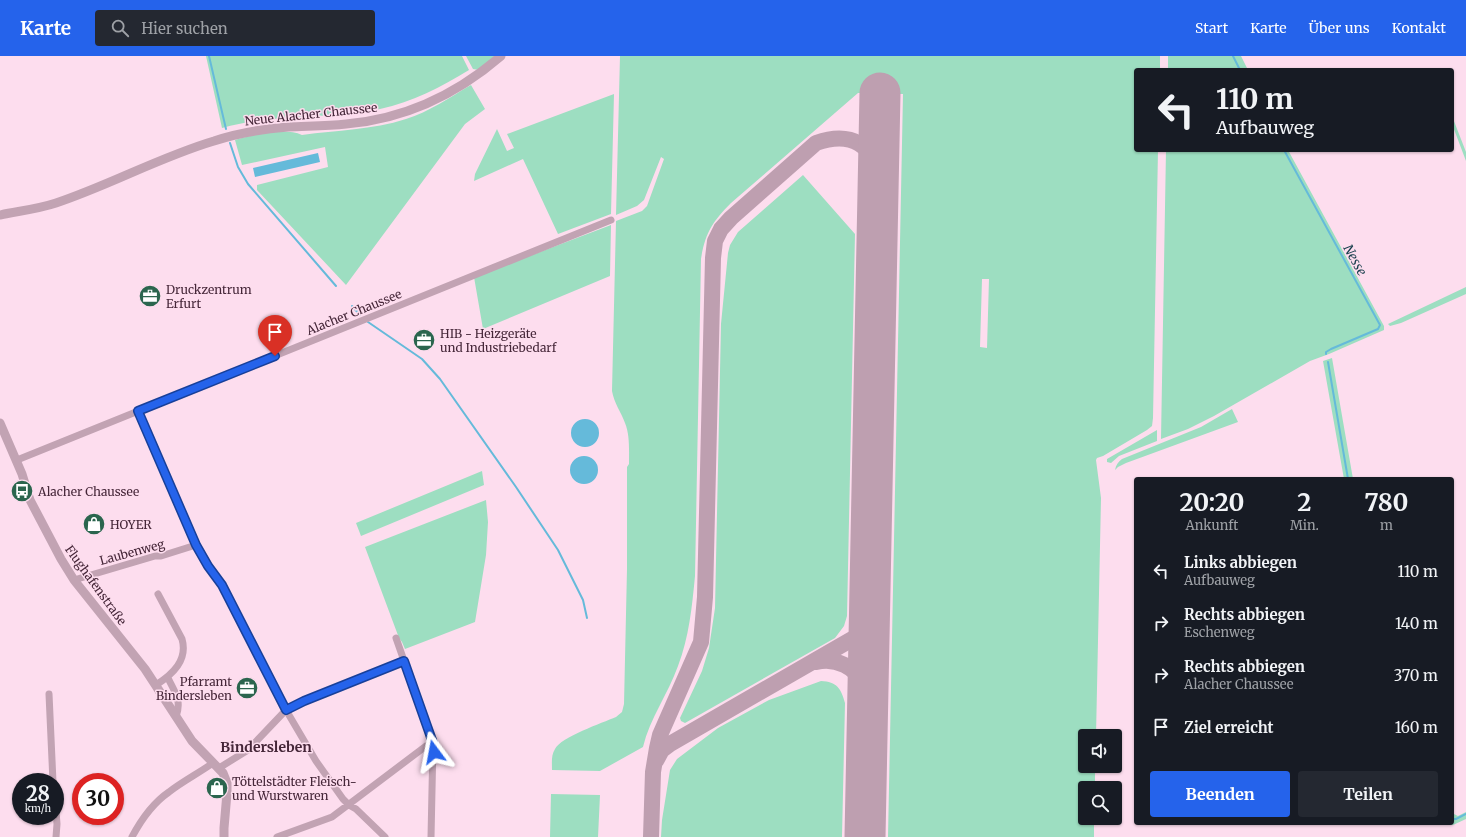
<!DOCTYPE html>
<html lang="de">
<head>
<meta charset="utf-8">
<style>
	:root { --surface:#171b24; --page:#242831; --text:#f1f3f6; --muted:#9ea1a6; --accent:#2563eb }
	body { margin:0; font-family:Merriweather,serif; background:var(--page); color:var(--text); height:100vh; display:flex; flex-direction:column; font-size:15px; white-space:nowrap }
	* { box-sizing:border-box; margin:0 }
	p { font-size:13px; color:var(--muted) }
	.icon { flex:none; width:22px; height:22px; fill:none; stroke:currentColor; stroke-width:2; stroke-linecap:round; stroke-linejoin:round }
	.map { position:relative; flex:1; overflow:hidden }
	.panel { position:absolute; left:1134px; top:421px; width:320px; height:348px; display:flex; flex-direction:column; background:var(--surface); border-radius:4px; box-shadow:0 1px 3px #0004 }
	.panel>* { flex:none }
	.hud { position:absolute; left:1134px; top:12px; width:320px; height:84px; border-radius:4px; box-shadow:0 1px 3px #0004; background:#171b24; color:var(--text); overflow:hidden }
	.fabs { position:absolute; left:1078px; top:673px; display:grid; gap:8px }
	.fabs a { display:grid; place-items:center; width:44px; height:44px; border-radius:4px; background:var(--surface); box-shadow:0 1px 3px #0004; font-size:20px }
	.speed { position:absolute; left:12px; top:717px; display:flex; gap:8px; font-size:20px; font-weight:700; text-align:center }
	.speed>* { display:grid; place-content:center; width:52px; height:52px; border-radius:50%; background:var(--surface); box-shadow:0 1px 3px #0004; line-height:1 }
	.speed small { font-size:10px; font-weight:400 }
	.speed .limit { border:6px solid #d22; background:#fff; color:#111 }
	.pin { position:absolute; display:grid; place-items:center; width:34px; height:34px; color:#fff; margin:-41px -17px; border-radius:50% 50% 50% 0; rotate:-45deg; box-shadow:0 0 4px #0007 }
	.pin .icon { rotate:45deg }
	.me { position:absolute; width:44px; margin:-22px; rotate:347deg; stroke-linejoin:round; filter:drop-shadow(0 0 3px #0008) }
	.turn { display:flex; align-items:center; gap:14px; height:84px; padding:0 16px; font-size:18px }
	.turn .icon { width:52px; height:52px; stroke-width:2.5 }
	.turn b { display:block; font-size:28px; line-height:34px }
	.eta { display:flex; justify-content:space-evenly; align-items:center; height:68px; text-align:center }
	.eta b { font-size:24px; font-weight:700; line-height:28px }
	.primary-button { display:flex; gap:8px; margin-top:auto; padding:8px 16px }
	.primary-button a { flex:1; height:46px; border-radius:4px; background:var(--accent); color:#fff; font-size:16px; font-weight:700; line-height:46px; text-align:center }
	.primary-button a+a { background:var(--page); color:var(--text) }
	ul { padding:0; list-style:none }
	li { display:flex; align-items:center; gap:12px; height:52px; padding:0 16px }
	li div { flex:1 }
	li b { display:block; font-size:15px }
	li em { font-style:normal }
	header { display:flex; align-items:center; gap:24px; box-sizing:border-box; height:56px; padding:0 20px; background:var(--accent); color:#fff }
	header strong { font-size:19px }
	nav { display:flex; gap:22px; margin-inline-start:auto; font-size:14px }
	.search { width:280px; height:36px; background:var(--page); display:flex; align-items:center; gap:10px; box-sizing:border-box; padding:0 14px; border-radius:4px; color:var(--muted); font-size:15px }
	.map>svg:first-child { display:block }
	.green { fill:#9ddec1; fill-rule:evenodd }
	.water { fill:#65bada }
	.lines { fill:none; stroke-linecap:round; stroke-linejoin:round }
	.stream { stroke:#65bada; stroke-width:2 }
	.taxiway { stroke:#be9fb0; stroke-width:16 }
	.runway { stroke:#be9fb0; stroke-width:41 }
	.minor { stroke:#c2a3b3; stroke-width:7 }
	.tertiary { stroke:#c2a3b3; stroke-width:9 }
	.route-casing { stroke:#184099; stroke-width:10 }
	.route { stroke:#2563eb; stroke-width:7 }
	.labels { text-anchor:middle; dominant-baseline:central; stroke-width:3; stroke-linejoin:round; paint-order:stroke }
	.street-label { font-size:12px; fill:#452638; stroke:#fdddee }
	.poi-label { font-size:12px; fill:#452638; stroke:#fdddee; text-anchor:start }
	.water-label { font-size:13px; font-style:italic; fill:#143b49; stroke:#fdddee }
	.quarter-label { font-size:14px; font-weight:bold; fill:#452638; stroke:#fdddee }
</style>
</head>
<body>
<header>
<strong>Karte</strong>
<div class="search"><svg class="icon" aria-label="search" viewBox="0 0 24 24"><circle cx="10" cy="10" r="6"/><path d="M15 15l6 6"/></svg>Hier suchen</div>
<nav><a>Start</a><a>Karte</a><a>Über uns</a><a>Kontakt</a></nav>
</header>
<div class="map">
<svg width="1466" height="781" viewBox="0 0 1466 781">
	<rect width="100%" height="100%" fill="#fdddee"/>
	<path class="green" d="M206,0H462L469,14C441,31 413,46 380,53C328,64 273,57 222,72Z
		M466,0H495L479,14L473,13Z
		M620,0H1160V14H1136V94H1158L1153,362L1152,370L1147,374L1103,400L1097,402L1096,404L1101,442L1096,680H1085V710H1095V732H1085V762H1094V781H888L903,38L858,37L731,147C713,165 705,177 701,203L695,520C692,551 689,581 678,610C668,638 650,662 643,691L600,715L552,714C552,707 551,699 555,693C561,681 602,667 616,661L622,656L624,648L627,513V411L629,408C629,395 630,379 625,367C621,356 614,347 612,335L616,165L642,155L647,150L664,103L661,101L644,144L637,150L616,159ZM982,223H989L987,292L980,291Z
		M1168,0H1241L1248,14H1168Z
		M471,29L485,53L465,68L346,229L257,134V129L328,111L325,91L242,109L235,84C254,79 284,71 302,79C337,74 372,74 406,63C429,56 450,41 471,29Z
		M614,38L611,158L558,178L523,103L474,125L475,118L497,73L507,95L514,92L507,78Z
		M1452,60L1466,96V105L1452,68Z
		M1166,94H1288L1384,270V274L1329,298L1310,305L1214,360L1188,373L1161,383Z
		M803,119L855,178L847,560L844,570L835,582L685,667L681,665L680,662L702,615L709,592L715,552L721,268L728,197L730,189L738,176Z
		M611,169L610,220L483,273L474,221Z
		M1466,231V238L1401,267L1390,270L1388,268Z
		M1332,302L1353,423H1344L1323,305Z
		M1232,353L1238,366L1126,407L1118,411L1115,414C1116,409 1118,406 1122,403L1201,371Z
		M1157,374V385L1119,400L1111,407L1107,406V403Z
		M482,415L484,429L361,480L356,467Z
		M486,444L488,466L486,499L475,566L405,593L402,586L399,582L365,491Z
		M821,625C837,626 841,632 845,647L842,781H661L662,764L670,714L677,703L718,672L769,644Z
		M551,738L600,739L598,781H550Z
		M1466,756V763L1453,769H1449V767H1452V757L1458,760Z"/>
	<path class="water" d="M318,97L320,106L255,121L253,112Z
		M571 377a14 14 0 1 1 28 0a14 14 0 1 1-28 0Z
		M570 414a14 14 0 1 1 28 0a14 14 0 1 1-28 0Z"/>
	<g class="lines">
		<path class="stream" d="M209,0L226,73
			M1233,0L1240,14
			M230,87L238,111L248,128L336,230
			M1284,94L1380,269L1378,273L1331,293L1326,296V298
			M352,250L360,259
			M368,266L422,303L440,323L516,431L558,494L583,544L587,562
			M1328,306L1348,423
			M1452,763H1456L1466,758"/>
		<path class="taxiway" d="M816,606C835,601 857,611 864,630C866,636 867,642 867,649
			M656,705L662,694L670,688L854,582C870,568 869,551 870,531
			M651,781L653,716L657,692L660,679L701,586L705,541L713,202L715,185L721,173L731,162L816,87C851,75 875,88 878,126"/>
		<path class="runway" d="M865,781L880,37"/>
		<path class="minor" d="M138,355L196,489L207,510L222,529L286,654L316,705L343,743L349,749L356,753L385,781
			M17,404L611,164
			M74,524L155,500H161L196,489
			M396,582L433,687L431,781
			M168,622C175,637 182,644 176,661
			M156,629C173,618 188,604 182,583L158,538
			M49,638L53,726
			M219,712L248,694L286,654L303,645L404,605
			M55,742L57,768L56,781
			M132,781C141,764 153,747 169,736C183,725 199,717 213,707
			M277,781L332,761L426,690L433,687"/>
		<path class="tertiary" d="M0,159C19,155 38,153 56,147C110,129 160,101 214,85C238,77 263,73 288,71C307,70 327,70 346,68C404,63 457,38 501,0
			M0,367L22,418L30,444L61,503L74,524L145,613L192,685L223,717L227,727V737L224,772V781"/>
	</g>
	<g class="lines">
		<g class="route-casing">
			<path id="route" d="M275,300L138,355L196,489L208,510L222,529L286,654L304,645L404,605L433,687L434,696"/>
		</g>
		<use href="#route" class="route"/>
	</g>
	<defs>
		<g id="office-disc" transform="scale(1.15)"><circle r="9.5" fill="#2b654e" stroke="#fdddee"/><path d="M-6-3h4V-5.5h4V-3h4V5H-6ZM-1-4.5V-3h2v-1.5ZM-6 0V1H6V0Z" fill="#fff"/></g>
		<g id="bus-disc" transform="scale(1.15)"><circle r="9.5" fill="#2b654e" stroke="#fdddee"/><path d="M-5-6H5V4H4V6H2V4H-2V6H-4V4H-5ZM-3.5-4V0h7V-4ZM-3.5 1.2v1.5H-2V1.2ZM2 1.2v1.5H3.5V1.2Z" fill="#fff"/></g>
		<g id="shop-disc" transform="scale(1.15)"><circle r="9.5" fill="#2b654e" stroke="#fdddee"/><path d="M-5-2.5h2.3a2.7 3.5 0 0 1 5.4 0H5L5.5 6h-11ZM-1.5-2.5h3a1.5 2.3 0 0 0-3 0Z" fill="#fff"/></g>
	</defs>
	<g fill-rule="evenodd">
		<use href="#office-disc" x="150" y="240"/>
		<use href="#office-disc" x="424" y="284"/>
		<use href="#bus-disc" x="22" y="435"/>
		<use href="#shop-disc" x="94" y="468"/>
		<use href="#office-disc" x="247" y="632"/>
		<use href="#shop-disc" x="217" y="732"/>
	</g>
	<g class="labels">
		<g class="street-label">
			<text transform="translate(311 58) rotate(-6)">Neue Alacher Chaussee</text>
			<text transform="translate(354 256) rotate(-22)">Alacher Chaussee</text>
			<text transform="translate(132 496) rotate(-15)">Laubenweg</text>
			<text transform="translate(96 529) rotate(54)">Flughafenstraße</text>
		</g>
		<g class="poi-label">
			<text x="166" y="233">Druckzentrum<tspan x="166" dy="14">Erfurt</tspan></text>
			<text x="440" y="277">HIB - Heizgeräte<tspan x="440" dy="14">und Industriebedarf</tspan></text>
			<text x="38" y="435">Alacher Chaussee</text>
			<text x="110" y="468">HOYER</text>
			<text x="232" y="625" text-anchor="end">Pfarramt<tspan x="232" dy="14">Bindersleben</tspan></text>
			<text x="232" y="725">Töttelstädter Fleisch-<tspan x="232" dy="14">und Wurstwaren</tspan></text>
		</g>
		<g class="water-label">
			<text transform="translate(1355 204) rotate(61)">Nesse</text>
		</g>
		<g class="quarter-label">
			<text x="266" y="691">Bindersleben</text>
		</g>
	</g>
</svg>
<div class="fabs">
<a><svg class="icon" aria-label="sound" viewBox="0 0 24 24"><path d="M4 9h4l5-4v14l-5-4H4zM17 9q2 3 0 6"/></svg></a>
<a><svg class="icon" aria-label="search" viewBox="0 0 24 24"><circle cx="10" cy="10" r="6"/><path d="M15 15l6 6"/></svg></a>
</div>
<div class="speed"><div>28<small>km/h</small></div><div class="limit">30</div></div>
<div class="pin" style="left:275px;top:300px;background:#d93025"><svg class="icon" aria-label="arrive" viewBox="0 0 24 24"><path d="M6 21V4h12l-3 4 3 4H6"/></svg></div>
<svg class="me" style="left:434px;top:696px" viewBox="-20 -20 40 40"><path d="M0-17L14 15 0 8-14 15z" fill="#2563eb" stroke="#fff" stroke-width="4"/></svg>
<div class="hud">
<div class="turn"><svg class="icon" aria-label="left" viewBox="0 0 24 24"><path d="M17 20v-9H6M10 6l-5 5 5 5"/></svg><div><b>110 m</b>Aufbauweg</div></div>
</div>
<section class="panel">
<div class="eta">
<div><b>20:20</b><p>Ankunft</p></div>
<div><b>2</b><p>Min.</p></div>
<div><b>780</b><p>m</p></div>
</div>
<ul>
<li><svg class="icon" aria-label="left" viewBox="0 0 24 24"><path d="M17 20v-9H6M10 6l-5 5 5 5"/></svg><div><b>Links abbiegen</b><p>Aufbauweg</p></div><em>110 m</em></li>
<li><svg class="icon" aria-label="right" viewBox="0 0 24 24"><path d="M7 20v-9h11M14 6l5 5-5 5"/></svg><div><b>Rechts abbiegen</b><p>Eschenweg</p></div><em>140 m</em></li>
<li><svg class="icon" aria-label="right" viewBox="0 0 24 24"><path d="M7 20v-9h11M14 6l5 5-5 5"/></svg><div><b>Rechts abbiegen</b><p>Alacher Chaussee</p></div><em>370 m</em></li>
<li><svg class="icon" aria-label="arrive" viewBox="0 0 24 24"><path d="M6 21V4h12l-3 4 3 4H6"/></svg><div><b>Ziel erreicht</b></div><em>160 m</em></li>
</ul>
<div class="primary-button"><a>Beenden</a><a>Teilen</a></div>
</section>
</div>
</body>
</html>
